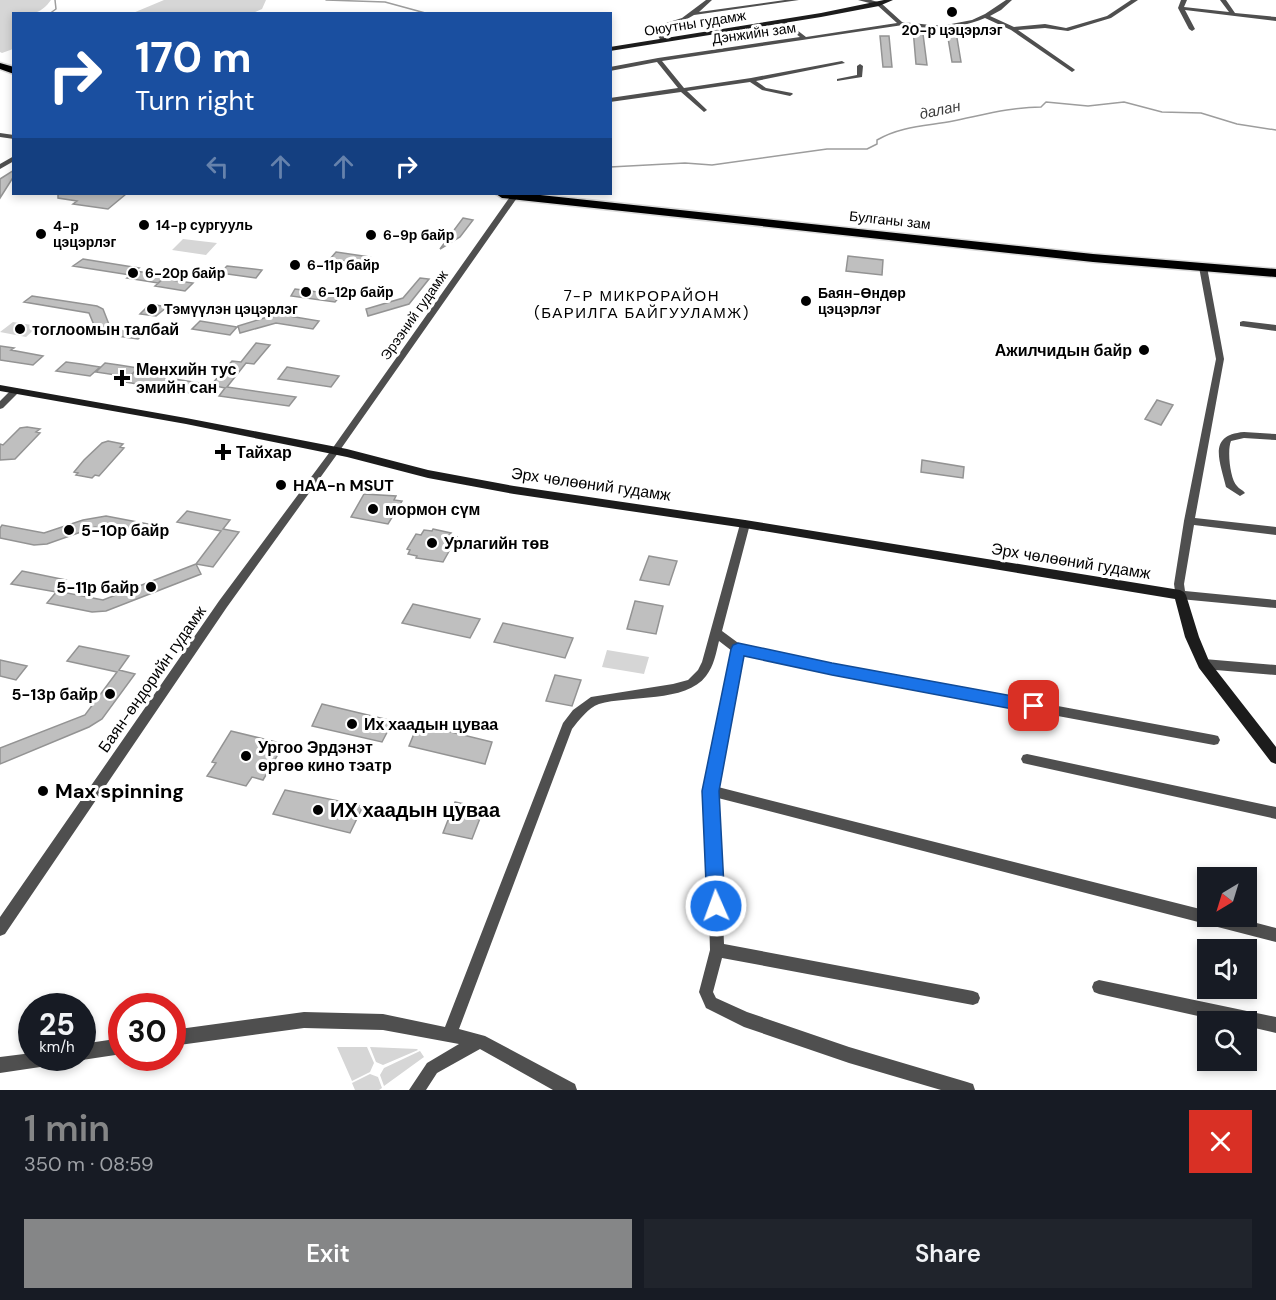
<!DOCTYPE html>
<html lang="en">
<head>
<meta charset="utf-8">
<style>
	:root { --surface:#171b24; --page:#20242c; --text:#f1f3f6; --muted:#9ea1a6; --accent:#858687 }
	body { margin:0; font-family:"DM Sans",sans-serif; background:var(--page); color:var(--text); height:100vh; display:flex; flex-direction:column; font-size:22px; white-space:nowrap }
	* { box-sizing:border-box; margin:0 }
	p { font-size:20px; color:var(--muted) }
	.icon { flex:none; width:33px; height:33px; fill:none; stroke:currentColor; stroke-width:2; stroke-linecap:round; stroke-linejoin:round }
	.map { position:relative; height:1090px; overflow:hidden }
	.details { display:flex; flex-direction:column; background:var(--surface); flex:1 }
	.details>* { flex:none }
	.top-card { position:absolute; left:12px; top:12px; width:600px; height:183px; border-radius:0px; box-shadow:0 3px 9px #0003; background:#1a4fa0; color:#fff; overflow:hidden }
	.needle { width:39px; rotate:218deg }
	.controls { position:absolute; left:1197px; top:867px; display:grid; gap:12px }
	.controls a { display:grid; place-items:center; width:60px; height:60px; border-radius:0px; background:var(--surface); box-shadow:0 3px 9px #0003; font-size:30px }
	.speed { position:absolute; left:18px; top:993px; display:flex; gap:12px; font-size:30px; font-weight:700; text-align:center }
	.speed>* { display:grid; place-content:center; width:78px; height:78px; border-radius:50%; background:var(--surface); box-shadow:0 3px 9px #0003; line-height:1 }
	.speed small { font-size:15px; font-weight:400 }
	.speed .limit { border:9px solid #d22; background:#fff; color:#111 }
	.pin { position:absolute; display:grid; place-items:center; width:51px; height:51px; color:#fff; margin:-26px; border-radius:12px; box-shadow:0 3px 9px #0006 }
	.me { position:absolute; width:66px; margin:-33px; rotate:358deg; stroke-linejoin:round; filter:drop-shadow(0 0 4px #0008) }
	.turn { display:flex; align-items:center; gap:21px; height:126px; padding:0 24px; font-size:27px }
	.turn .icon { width:78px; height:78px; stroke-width:2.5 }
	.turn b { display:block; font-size:42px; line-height:51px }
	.lanes { display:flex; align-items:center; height:57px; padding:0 24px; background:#0003; justify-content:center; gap:30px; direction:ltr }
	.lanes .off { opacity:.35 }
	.round { display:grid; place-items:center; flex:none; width:63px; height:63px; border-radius:0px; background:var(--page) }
	.summary { display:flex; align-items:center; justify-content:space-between; height:102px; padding:0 24px }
	h1 { font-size:36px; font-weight:600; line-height:45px; color:var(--accent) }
	.cta { display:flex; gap:12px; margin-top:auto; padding:12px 24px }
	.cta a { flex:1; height:69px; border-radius:0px; background:var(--accent); color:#fff; font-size:24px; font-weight:600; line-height:69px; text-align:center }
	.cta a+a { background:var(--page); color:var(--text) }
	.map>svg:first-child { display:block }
	.green { fill:#d6d6d6 }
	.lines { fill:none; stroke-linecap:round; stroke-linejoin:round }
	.stream { stroke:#9d9d9d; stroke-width:1.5 }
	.building { fill:#bfbfbf; stroke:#939393; stroke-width:1.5 }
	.highway-casing { stroke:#dbdbdb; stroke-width:3 }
	.street { fill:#4f4f4f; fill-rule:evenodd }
	.secondary { fill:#1c1c1c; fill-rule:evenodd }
	.highway { fill:#000; fill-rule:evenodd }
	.route { fill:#1a73e8; stroke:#114b97; stroke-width:1.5 }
	.poi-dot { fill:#000; stroke:#fff; stroke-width:2 }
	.labels { text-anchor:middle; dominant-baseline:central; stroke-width:6; stroke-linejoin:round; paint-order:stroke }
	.far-street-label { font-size:14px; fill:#000; stroke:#fff }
	.far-poi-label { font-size:14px; font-weight:bold; fill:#000; stroke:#fff; text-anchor:start }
	.far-water-label { font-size:15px; font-style:italic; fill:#3e3e3e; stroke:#fff }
	.far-neighbourhood-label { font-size:15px; letter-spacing:1.5px; fill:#000; stroke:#fff }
	.poi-label { font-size:16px; font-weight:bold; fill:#000; stroke:#fff; text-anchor:start }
	.street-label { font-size:16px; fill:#000; stroke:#fff }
	.near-poi-label { font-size:20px; font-weight:bold; fill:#000; stroke:#fff; text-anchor:start }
</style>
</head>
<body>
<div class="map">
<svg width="1276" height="1090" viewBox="0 0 1276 1090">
	<rect width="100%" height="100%" fill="#fff"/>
	<path class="green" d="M0,0H51C40,15 32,14 14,14L13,49L2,53L0,52Z
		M164,0H266L262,9L253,13H133Z
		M183,239L217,243L206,255L172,250Z
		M13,322L38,326L26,337L0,332Z
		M607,650L649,657L644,674L602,667Z
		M337,1047H367L374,1063L370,1072L352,1081Z
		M370,1047L417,1049L418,1050L383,1065L376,1062Z
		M420,1051L424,1057L384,1086L380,1075L384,1068Z
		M370,1074L378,1077L382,1088L379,1090H355L352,1083Z"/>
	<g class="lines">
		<path class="stream" d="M326,0L385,2L429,14
			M49,14L56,9L55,0
			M610,167L685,163L712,165L827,149H867L877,144V140C901,126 927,126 953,121C983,115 1011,107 1041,107L1046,102L1088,106L1124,102L1162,112L1201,113L1237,124L1276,130"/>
	</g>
	<path class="building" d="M913,29L919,30L923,34L927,65L916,64Z
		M947,32H956L961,62H952Z
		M880,36H889L892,67H883Z
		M14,170V176L0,198V179Z
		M58,194H126L108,209L73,204L77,201L58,198Z
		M463,218L473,220L460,237L440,249Z
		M336,252L370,257L364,264L330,259Z
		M848,256L883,260L882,275L846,271Z
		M83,259L139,268L130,275L73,266Z
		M227,266L262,270L256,278L220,273Z
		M136,271L166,276L158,283L127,278Z
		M420,278L429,279L409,304L368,316L366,309L403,298Z
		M163,279L193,283L185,291L155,286Z
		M295,289L341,295L335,302L291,296Z
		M32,296L97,306L103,309L110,327L145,332L138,339L103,334L96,330L89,313L24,302Z
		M150,304L167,307L156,316L140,314Z
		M283,315L319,321L313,329L276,323L240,333L238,326L264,318Z
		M200,321L237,327L230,335L192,329Z
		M256,343L270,345L254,364L246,363L227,387L296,397L289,406L219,396L225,388L211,385L232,361L241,362Z
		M0,346L14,348L11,350L43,356L33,365L0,360Z
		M66,362L81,364L100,367L90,376L56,371Z
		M105,363L119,365L138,368L129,377L96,372Z
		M287,367L339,376L331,387L278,379Z
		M134,372L149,375L200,383L191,393L125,382Z
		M1157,400L1173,405L1161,425L1145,419Z
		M27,427L40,429L36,432L40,433L15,459L0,460V444L3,445L20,428Z
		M108,441L123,444L120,447L124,448L99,476L95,475L92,478L76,475L78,473L74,472L84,460L102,443Z
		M922,460L964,467L963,478L921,472Z
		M364,494L396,496L394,500L402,501L388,524L351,517Z
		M187,511L230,520L223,529L239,532L213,567L196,564L221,531L177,522Z
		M106,516L148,524L138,536L95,527L47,544L34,545L0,538V528L2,525L44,533L83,520Z
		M433,529L451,533L449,535L457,537L443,562L416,558L417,556L408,554L410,550L407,549L416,534L421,535L424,530L432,531Z
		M649,556L677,561L669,585L640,580Z
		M196,564L201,574L106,611L92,612L47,603L57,591L103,600Z
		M22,571L66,580L56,592L11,584Z
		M635,601L663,606L656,634L627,629Z
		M413,604L480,619L470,638L402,623Z
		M503,623L573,638L565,658L494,642Z
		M79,646L129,656L119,670L135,674L102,719L89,727L0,764V748L85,715L117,672L67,661Z
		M0,660L27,666L16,680L0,676Z
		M555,675L581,680L572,706L546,701Z
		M322,704L393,721L382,742L312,726Z
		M418,724L492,742L485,764L409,746Z
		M231,731L284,744L263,780L252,777L246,786L207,776L216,763L212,762Z
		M285,790L363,806L350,833L273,814Z
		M455,802L484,808L472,839L443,833Z"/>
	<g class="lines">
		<g class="highway-casing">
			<path id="highway" d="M0,63L14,67V74L0,69Z
				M496,194H531L1093,254L1276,269V277L1093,262L502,198Z"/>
		</g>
		<path class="street" d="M706,0H712L699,12L785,0H799L694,15L680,23L658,29L666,40L661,41L653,27L682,18Z
			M858,0H871L881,3L902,22L931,25H946L972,20L985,14L1006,0H1012L1001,10L990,16L1014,27L1045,24L1066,28L1107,16L1131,0H1138L1111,18L1068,31L1045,28L1018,30L1074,69L1075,70L1072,72L1011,30L985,18C959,29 931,31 903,25L662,61L684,88L751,78L842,61L845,63L756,81L766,88L792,93L793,94L790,96L762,90L750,82L687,91L706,109L707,110L704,112L681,92L610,102V98L678,88L657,62L610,71V67L658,58L800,37L780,22V20H784L806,37L897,23L877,5Z
			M1181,0H1187L1184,7L1229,12L1220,0H1226L1235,13L1276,17V21L1185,10L1195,29L1192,31L1189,29L1178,8Z
			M860,64L863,66L862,77L837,81V79L857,75V66Z
			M0,133L14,135V139L0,137Z
			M14,156V161L0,169V164Z
			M512,194L519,195L338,453L227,607L5,934L0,936V917L219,601L332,449Z
			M1200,265H1203L1207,267L1224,359L1195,518L1276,527V535L1194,525L1184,584L1185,591L1276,600V608L1180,599L1176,598L1174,584L1184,521L1216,359L1199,267Z
			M1243,321L1276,325V331L1240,326V322Z
			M15,388L18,389L20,391L3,408L0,409V401L12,389Z
			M1244,432L1276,434V440L1244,438L1231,441C1227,450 1230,479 1237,486C1239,489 1243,490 1245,493L1240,496L1226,487C1220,461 1207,435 1244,432Z
			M745,520L750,524L722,631L741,645L832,664L1214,735L1218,736L1220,740L1218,744L1214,745L832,674L743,654L718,787L1208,911V916H1230L1276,928V942L718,798L724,944L973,991L978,993L980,998L978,1003L973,1005L722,958L713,992L716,998L747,1012L849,1047L967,1082L973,1084L975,1090H941L849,1063L744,1027L706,1008L699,992L710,950L705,791L732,651L719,641C716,653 714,666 706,676C686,703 629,695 599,704C588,708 579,720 572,729L459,1029L485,1036L575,1084L577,1090H553L480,1049L437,1073L426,1090H409L427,1063L459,1044L383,1030L304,1028L172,1046V1030L304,1012L383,1014L445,1027L563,723L573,710L591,697L673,684L688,680L698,670L702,662L740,524Z
			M1204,659L1276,665V675L1204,669L1200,667L1198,664L1200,661Z
			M1027,754L1276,807V819L1027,764L1023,763L1021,759L1023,755Z
			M1099,980L1276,1017V1033L1246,1026V1022H1225L1099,994L1094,992L1092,987L1094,982Z
			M122,1038V1054L82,1060L77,1058H82V1044Z
			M32,1053V1058H55L52,1063L47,1066L0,1073V1057Z"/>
		<path class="secondary" d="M884,0H893L879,6L821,17L610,51V47L821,13Z
			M0,385L186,418L347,449L428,470L514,486L745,520L1180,590L1184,592L1186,595L1199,637L1209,661L1276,747V764L1271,762L1199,668L1185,637L1175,599L745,528L514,494L428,478L347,457L186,424L0,391Z"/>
		<use href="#highway" class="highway"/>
	</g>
	<path class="route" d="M738,643L832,663L1034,700L1040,702L1042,706L1040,711L1034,713L832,675L744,656L719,791L725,906L722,912L716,915L709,912L707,906L702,791L731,649L733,645Z"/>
	<g class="poi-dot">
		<circle cx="952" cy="12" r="6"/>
		<circle cx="144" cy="225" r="6"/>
		<circle cx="41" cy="234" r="6"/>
		<circle cx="371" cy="235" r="6"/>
		<circle cx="295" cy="265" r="6"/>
		<circle cx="133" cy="273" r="6"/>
		<circle cx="306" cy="292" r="6"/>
		<circle cx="806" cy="301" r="6"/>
		<circle cx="152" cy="309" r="6"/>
		<circle cx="20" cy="329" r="6"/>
		<circle cx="1144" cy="350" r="6"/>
		<path d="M119 369h6v6h6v6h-6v6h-6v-6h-6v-6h6z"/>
		<path d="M220 443h6v6h6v6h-6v6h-6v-6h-6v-6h6z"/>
		<circle cx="281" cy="485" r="6"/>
		<circle cx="373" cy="509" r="6"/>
		<circle cx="69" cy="530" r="6"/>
		<circle cx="432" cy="543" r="6"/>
		<circle cx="151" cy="587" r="6"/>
		<circle cx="110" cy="694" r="6"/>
		<circle cx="352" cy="724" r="6"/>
		<circle cx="246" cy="756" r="6"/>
		<circle cx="43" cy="791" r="6"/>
		<circle cx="318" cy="810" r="6"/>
	</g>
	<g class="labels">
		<g class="far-street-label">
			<text transform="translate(695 23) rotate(-9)">Оюутны гудамж</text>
			<text transform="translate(754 33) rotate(-8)">Дэнжийн зам</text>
			<text transform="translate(890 220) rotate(6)">Булганы зам</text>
			<text transform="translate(414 315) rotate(-55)">Эрээний гудамж</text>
		</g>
		<g class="far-poi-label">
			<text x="952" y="30" text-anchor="middle">20-р цэцэрлэг</text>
			<text x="156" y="225">14-р сургууль</text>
			<text x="53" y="226">4-р<tspan x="53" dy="16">цэцэрлэг</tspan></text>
			<text x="383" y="235">6-9р байр</text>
			<text x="307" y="265">6-11р байр</text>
			<text x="145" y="273">6-20р байр</text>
			<text x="318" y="292">6-12р байр</text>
			<text x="818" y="293">Баян-Өндөр<tspan x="818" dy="16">цэцэрлэг</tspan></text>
			<text x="164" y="309">Тэмүүлэн цэцэрлэг</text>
		</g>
		<g class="far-water-label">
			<text transform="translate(940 110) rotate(-12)">далан</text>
		</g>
		<g class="far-neighbourhood-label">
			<text x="642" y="296">7-Р МИКРОРАЙОН<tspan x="642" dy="17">(БАРИЛГА БАЙГУУЛАМЖ)</tspan></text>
		</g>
		<g class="poi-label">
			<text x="32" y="329">тоглоомын талбай</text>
			<text x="1132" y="350" text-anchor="end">Ажилчидын байр</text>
			<text x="136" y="369">Мөнхийн тус<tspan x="136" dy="18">эмийн сан</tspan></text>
			<text x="236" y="452">Тайхар</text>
			<text x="293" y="485">HAA-n MSUT</text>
			<text x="385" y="509">мормон сүм</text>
			<text x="81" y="530">5-10р байр</text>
			<text x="444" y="543">Урлагийн төв</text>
			<text x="139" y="587" text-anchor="end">5-11р байр</text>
			<text x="98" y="694" text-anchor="end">5-13р байр</text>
			<text x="364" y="724">Их хаадын цуваа</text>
			<text x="258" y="747">Ургоо Эрдэнэт<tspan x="258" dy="18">өргөө кино тэатр</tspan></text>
		</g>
		<g class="street-label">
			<text transform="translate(591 484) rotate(8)">Эрх чөлөөний гудамж</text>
			<text transform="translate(1071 561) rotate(9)">Эрх чөлөөний гудамж</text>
			<text transform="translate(152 679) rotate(-55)">Баян-өндорийн гудамж</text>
		</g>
		<g class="near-poi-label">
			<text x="55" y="791">Max spinning</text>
			<text x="330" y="810">ИХ хаадын цуваа</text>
		</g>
	</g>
</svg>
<div class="controls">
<a><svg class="needle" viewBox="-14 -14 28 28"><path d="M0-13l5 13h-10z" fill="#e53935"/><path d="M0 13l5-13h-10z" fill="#9ea1a6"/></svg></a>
<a><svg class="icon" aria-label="sound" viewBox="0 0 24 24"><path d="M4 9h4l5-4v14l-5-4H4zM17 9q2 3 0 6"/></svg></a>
<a><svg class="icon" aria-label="search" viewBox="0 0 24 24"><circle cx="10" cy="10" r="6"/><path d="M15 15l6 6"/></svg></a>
</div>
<div class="speed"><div>25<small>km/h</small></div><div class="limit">30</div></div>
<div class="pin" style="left:1034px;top:706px;background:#d93025"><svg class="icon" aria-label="arrive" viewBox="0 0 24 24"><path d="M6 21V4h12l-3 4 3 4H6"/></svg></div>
<svg class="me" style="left:716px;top:906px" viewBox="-20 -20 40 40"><circle r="17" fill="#1a73e8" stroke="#fff" stroke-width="3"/><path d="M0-11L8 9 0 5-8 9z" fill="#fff"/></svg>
<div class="top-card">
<div class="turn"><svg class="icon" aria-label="right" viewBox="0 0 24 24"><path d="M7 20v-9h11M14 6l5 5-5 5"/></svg><div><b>170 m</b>Turn right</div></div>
<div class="lanes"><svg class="icon off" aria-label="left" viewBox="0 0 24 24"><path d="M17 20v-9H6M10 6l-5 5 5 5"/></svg><svg class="icon off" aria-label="ahead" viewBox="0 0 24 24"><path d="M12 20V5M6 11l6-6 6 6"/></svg><svg class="icon off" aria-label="ahead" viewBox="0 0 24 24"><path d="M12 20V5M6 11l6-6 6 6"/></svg><svg class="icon" aria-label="right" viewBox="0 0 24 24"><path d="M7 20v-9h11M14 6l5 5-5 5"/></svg></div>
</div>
</div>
<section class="details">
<div class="summary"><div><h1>1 min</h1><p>350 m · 08:59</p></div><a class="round" style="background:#d93025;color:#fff"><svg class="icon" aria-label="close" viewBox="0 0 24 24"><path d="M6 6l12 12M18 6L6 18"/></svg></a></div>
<div class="cta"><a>Exit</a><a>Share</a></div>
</section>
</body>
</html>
